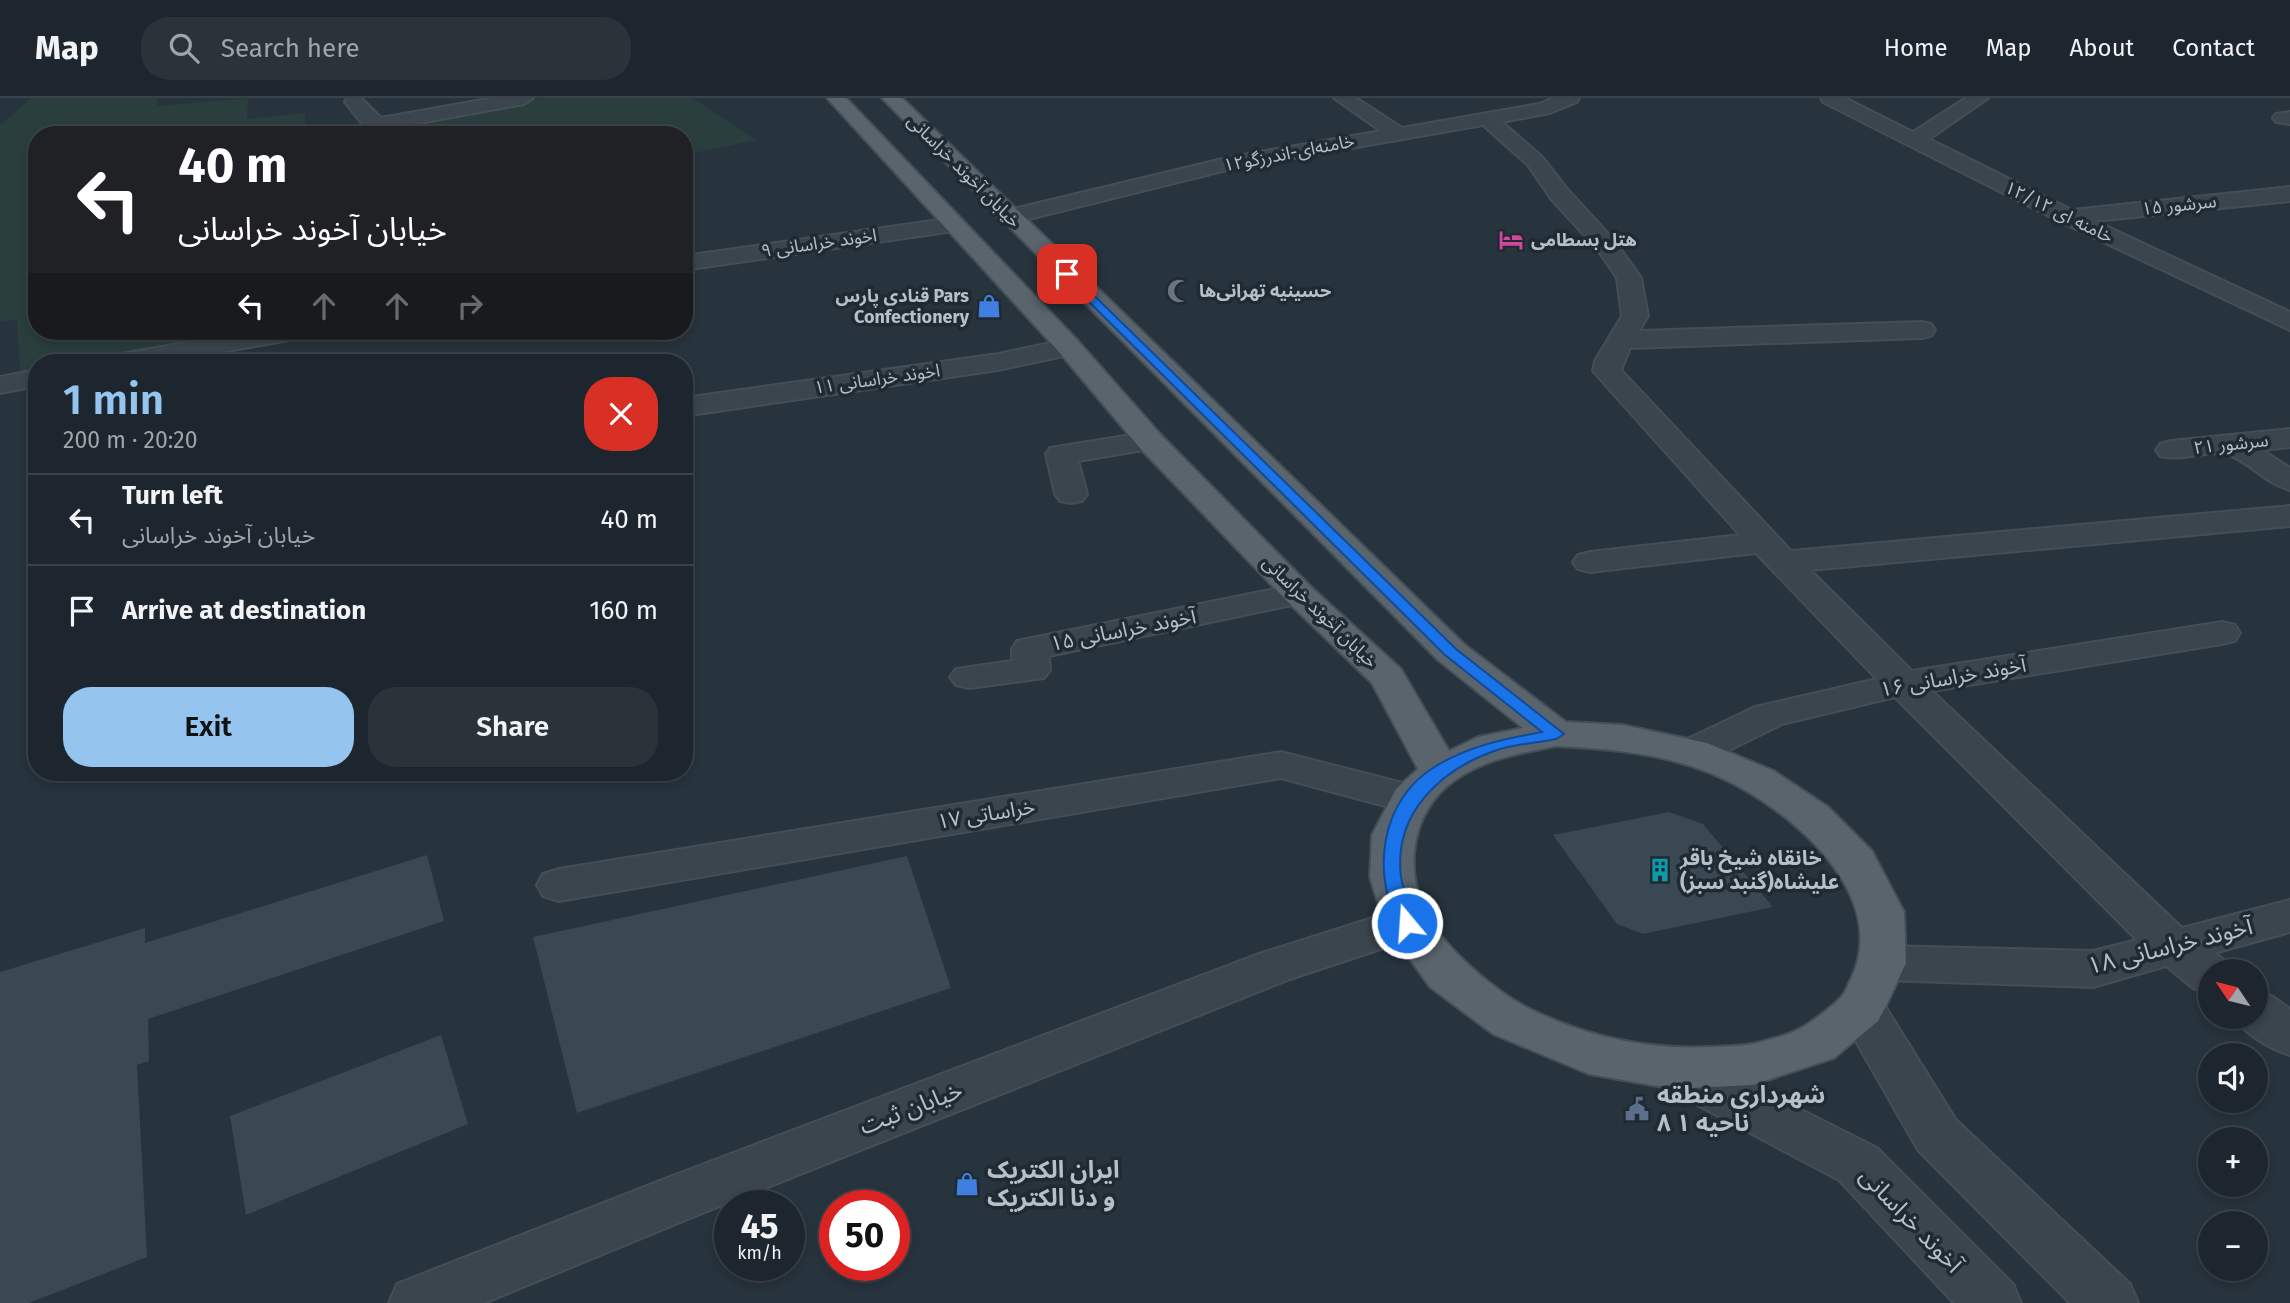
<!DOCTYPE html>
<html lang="en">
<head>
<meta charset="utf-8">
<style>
	:root { --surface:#1d262e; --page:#2a323a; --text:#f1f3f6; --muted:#a0a5aa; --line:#3b434a; --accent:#95c4ef }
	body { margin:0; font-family:"Fira Sans","Noto Sans Arabic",sans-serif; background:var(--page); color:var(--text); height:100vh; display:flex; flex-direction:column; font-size:26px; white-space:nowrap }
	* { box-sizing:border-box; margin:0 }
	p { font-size:23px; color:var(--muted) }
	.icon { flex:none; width:38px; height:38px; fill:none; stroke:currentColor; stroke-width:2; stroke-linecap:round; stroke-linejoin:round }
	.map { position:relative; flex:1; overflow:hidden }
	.side { position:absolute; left:28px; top:256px; width:665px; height:427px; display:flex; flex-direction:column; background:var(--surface); border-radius:28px; box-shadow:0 4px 10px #0003,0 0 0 2px var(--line) }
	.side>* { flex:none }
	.hud { position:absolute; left:28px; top:28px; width:665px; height:214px; border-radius:28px; box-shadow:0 4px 10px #0003,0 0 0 2px var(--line); background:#202124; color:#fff; overflow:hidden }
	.needle { width:46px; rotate:305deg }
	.tools { position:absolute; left:2198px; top:861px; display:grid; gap:14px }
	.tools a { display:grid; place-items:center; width:70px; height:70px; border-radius:50%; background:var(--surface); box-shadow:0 4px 10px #0003,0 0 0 2px var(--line); font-size:35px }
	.speed { position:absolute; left:714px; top:1092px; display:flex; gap:14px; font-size:35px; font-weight:700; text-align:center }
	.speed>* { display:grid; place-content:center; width:91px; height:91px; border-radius:50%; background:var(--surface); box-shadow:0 4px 10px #0003,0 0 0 2px var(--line); line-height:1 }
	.speed small { font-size:18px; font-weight:400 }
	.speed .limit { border:10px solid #d22; background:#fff; color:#111 }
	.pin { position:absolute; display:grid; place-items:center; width:60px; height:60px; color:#fff; margin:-30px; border-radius:14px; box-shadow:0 4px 10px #0006 }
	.me { position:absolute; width:77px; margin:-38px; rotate:342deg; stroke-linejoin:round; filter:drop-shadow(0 0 5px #0008) }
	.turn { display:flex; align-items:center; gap:24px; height:147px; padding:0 35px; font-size:32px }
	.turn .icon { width:91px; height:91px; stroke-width:2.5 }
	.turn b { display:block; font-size:49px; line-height:60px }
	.lanes { display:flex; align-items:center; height:66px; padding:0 35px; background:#0003; justify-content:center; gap:35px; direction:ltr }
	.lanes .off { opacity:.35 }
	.round { display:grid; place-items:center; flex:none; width:74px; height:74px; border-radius:28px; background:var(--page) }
	.summary { display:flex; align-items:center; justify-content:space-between; height:119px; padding:0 35px }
	h1 { font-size:42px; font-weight:600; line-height:52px; color:var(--accent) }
	.button { display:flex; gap:14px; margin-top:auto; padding:14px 35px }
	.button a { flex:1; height:80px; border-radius:28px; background:var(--accent); color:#111; font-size:28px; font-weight:600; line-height:80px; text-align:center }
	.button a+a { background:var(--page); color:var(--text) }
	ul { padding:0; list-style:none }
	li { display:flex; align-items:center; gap:21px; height:91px; padding:0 35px; border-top:2px solid var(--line) }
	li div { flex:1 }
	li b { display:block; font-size:26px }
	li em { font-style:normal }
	header { display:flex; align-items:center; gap:42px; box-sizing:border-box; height:98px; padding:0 35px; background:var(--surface); border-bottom:2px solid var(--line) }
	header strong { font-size:33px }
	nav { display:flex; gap:38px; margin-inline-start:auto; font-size:24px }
	.search { width:490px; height:63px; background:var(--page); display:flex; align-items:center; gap:18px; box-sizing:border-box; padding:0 24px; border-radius:28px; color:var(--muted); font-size:26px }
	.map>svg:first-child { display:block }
	.green { fill:#293e3d }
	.building { fill:#394852 }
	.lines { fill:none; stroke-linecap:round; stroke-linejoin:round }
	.minor-casing { stroke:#444e56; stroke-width:4 }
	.major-casing { stroke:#444e56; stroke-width:4 }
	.minor { fill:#3b454d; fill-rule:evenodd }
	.major { fill:#59646d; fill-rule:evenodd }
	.route { fill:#1a73e8; stroke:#114b97; stroke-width:2 }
	.labels { text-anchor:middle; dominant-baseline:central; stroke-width:7; stroke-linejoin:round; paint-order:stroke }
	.far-street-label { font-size:18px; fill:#b7c0c8; stroke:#1f2a32 }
	.far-poi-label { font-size:18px; font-weight:bold; fill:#b7c0c8; stroke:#1f2a32; text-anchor:start }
	.street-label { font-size:21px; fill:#b7c0c8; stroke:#1f2a32 }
	.poi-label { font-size:21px; font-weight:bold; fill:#b7c0c8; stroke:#1f2a32; text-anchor:start }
	.near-street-label { font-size:24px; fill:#b7c0c8; stroke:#1f2a32 }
	.near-poi-label { font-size:24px; font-weight:bold; fill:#b7c0c8; stroke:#1f2a32; text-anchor:start }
</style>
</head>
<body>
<header>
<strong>Map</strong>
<div class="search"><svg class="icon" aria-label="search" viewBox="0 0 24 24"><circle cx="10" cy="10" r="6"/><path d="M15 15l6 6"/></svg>Search here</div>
<nav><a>Home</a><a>Map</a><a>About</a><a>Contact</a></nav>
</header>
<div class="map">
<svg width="2290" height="1205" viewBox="0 0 2290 1205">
	<rect width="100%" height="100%" fill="#27333d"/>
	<path class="green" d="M31,0H157V8L248,0L247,21L306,15L304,36L368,27L370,34L539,0H692L757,42L684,57V37H37V233H239L70,264H37V271L20,274L17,222L0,224V27Z"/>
	<path class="building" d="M1669,714L1703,726L1773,809L1643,836L1617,826L1553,737Z
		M427,757L444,823L148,921L149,963L137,967L147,1159L29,1205H0V874L145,830V845Z
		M907,758L951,890L577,1015L533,839Z
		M441,937L468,1026L246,1117L230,1018Z"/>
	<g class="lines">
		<g class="minor-casing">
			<path id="minor" d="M347,0H361L381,20L493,0H533L524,6L381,32L364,28L345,4Z
				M1334,0H1356L1402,30L1539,6L1554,0H1579L1577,4L1550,15L1502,24L1542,59L1568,92L1614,142L1641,180L1648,218L1639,233L1922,224L1931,226L1935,232L1931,238L1922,240L1630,250L1621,272L1791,453L2290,408V428L1810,472L1912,573L2222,524L2235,527L2240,535L2235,543L2222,546L1932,593L2182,830L2290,802V834L2214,855L2227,864L2232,873H2210V895L2193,890L2166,868L2093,889L1882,882L1865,877L1858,865L1865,853L1882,848L2093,853L2137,842L1895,599L1782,626L1707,663L1693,667L1679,663L1673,654L1679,645L1755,609L1877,581L1756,455L1590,474L1578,471L1573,464L1578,457L1590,454L1740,437L1593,273L1595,263L1622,218L1617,180L1598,152L1552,102L1528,67L1483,27L1231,71L1009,126L1001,124L998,119L1001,114L1231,59L1381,33Z
				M1821,0H1845L1913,34L1966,0H1988L1929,41L2072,112L2290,89V103L2095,123L2290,214V232L2061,124L1823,4Z
				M2290,14V26L2276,24L2273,20L2276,16Z
				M953,120L961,122L964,127L961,132L684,172V158Z
				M252,233H308L304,239L295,241L166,264H108L112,258L122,256Z
				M1069,241L1078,243L1082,249L1078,255L998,272L684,318V300L998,256Z
				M37,272V288L0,295V279Z
				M2290,331V349L2262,352L2290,370V392C2266,386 2250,364 2227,356C2212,351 2181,364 2160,358L2156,352L2160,346L2171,343Z
				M1150,334L1161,337L1165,343L1161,349L1078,363L1087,396L1082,403L1071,405L1060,403L1055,396L1046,356L1050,350Z
				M1299,486L1311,489L1316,496L1311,503L1049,558L1050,572L1044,580L969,590L956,587L950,579L956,571L1012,563V551L1017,543Z
				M1281,654L1426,691L1432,701L1426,711L1411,715L1281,680L559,803L543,798L537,787L543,776L559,771Z
				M1407,809L1423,813L1430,825L1423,837L1290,881L705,1114L484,1205H389L397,1186L667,1080L1256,857Z
				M1861,891L1878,897L1956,1022L2130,1186L2138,1205H2070L1918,1052L1837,910L1844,897Z
				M2256,893L2273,899L2290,911V957C2271,951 2245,937 2235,919H2256Z
				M1674,951L1692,957L1877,1050L2013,1186L2021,1205H1954L1839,1082L1656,985L1649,971L1656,957Z"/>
		</g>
		<g class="major-casing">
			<path id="major" d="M827,0H846L1078,243L1161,337L1311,489L1401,571L1449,653L1478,639L1523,630L1438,562L882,0H902L1464,546L1566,624L1623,627L1707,645L1774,673L1828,709L1872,753L1904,814L1906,865L1885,910L1878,923L1834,960L1752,987L1674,991L1589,976L1493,936L1430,889L1384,825L1370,779L1372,737L1396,691L1418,671L1372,585L1287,503L1139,349L1060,255ZM1556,648C1622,651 1687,658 1745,692C1807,728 1888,803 1851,881C1848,886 1846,893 1843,897C1836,906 1806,929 1795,933C1785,938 1773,940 1761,944C1745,949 1726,948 1708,949C1647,952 1585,938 1530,911C1497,895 1447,852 1429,820C1402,775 1411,712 1455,682C1485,661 1521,655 1556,648Z"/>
		</g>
		<use href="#minor" class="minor"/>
		<use href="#major" class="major"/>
	</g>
	<path class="route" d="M1063,174H1070L1456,551L1564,636L1556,641C1537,645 1515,646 1497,652C1441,671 1393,715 1401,779C1403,794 1412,810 1417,825L1414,830H1401C1370,777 1380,701 1436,668C1469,648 1504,641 1542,634L1445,557L1063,178Z"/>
	<defs>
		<g id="hotel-bare" transform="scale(1.89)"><path d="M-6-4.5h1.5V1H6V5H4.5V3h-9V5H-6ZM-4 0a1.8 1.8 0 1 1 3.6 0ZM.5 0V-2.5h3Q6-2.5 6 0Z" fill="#d1479c" stroke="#1f2a32" stroke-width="2.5" paint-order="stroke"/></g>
		<g id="mosque-bare" transform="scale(1.89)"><path d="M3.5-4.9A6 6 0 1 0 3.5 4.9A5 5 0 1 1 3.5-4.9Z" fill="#6b7280" stroke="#1f2a32" stroke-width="2.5" paint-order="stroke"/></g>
		<g id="shop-bare" transform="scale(1.89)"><path d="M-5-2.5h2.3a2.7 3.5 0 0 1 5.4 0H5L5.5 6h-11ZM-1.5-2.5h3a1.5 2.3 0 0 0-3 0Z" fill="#3f7fe0" stroke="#1f2a32" stroke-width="2.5" paint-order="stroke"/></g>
		<g id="building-bare" transform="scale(1.89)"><path d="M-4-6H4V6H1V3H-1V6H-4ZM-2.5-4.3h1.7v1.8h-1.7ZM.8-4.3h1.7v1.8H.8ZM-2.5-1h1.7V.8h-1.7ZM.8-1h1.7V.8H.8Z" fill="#0f9aa8" stroke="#1f2a32" stroke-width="2.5" paint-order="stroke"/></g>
		<g id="civic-bare" transform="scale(1.89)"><path d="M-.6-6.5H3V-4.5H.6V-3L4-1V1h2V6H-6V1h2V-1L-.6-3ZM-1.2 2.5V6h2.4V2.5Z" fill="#5c6f8a" stroke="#1f2a32" stroke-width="2.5" paint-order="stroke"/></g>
	</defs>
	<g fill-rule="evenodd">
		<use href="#hotel-bare" x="1511" y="142"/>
		<use href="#mosque-bare" x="1179" y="193"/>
		<use href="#shop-bare" x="989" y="208"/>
		<use href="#building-bare" x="1660" y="772"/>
		<use href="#civic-bare" x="1637" y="1011"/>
		<use href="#shop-bare" x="967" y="1086"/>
	</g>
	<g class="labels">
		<g class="far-street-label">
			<text transform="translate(1289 55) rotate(-11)">خامنه‌ای-اندرزگو۱۲</text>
			<text transform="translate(964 73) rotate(45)">خیابان آخوند خراسانی</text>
			<text transform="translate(2179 107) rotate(-6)">سرشور ۱۵</text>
			<text transform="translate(2059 114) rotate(26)">خامنه ای ۱۲/۱۲</text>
			<text transform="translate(819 145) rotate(-8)">اخوند خراسانی ۹</text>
			<text transform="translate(877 281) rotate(-8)">اخوند خراسانی ۱۱</text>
			<text transform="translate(2231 346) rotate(-6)">سرشور ۲۱</text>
			<text transform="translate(1320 514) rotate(44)">خیابان آخوند خراسانی</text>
		</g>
		<g class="far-poi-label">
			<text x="1531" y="142">هتل بسطامی</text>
			<text x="1199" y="193">حسینیه تهرانی‌ها</text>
			<text x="969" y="198" text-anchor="end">قنادی پارس Pars<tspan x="969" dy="21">Confectionery</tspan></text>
		</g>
		<g class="street-label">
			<text transform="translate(1123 532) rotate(-11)">آخوند خراسانی ۱۵</text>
			<text transform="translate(1953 579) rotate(-10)">آخوند خراسانی ۱۶</text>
			<text transform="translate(986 716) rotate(-9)">خراساتی ۱۷</text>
		</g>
		<g class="poi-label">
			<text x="1680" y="760">خانقاه شیخ باقر<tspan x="1680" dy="24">علیشاه(گنبد سبز)</tspan></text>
		</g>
		<g class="near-street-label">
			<text transform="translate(2170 848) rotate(-14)">آخوند خراسانی ۱۸</text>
			<text transform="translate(911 1010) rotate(-21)">خیابان ثبت</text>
			<text transform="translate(1911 1122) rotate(46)">آخوند خراسانی</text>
		</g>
		<g class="near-poi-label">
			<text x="1657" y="997">شهرداری منطقه<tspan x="1657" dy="28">۸ ناحیه ۱</tspan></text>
			<text x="987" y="1072">ایران الکتریک<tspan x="987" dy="28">و دنا الکتریک</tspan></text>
		</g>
	</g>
</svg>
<div class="tools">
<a><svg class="needle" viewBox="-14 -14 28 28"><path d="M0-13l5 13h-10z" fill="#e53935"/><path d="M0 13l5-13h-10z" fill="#a0a5aa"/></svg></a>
<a><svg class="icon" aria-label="sound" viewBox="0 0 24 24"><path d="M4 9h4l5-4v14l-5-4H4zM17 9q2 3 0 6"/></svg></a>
<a>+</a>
<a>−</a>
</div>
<div class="speed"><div>45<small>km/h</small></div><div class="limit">50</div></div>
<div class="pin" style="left:1067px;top:176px;background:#d93025"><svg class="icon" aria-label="arrive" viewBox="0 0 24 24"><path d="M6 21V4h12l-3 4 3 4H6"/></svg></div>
<svg class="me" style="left:1407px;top:825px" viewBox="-20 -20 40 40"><circle r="17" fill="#1a73e8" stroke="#fff" stroke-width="3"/><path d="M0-11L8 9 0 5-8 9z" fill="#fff"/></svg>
<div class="hud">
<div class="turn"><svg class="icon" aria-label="left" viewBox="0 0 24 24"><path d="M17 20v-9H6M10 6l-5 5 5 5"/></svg><div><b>40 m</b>خیابان آخوند خراسانی</div></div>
<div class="lanes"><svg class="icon" aria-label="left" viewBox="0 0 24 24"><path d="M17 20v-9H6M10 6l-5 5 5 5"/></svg><svg class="icon off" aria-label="ahead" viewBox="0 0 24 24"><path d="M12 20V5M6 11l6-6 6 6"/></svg><svg class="icon off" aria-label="ahead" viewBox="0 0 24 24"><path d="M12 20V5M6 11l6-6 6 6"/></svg><svg class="icon off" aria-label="right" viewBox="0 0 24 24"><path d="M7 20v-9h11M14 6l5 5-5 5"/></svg></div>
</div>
<section class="side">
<div class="summary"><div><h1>1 min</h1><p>200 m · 20:20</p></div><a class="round" style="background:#d93025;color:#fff"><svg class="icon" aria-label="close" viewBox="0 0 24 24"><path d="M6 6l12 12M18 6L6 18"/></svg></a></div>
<ul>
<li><svg class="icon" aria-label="left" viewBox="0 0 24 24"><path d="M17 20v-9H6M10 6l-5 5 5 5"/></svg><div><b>Turn left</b><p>خیابان آخوند خراسانی</p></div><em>40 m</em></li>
<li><svg class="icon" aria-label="arrive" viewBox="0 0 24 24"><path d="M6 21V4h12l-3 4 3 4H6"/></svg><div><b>Arrive at destination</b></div><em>160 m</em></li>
</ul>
<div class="button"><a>Exit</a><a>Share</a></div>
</section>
</div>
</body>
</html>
